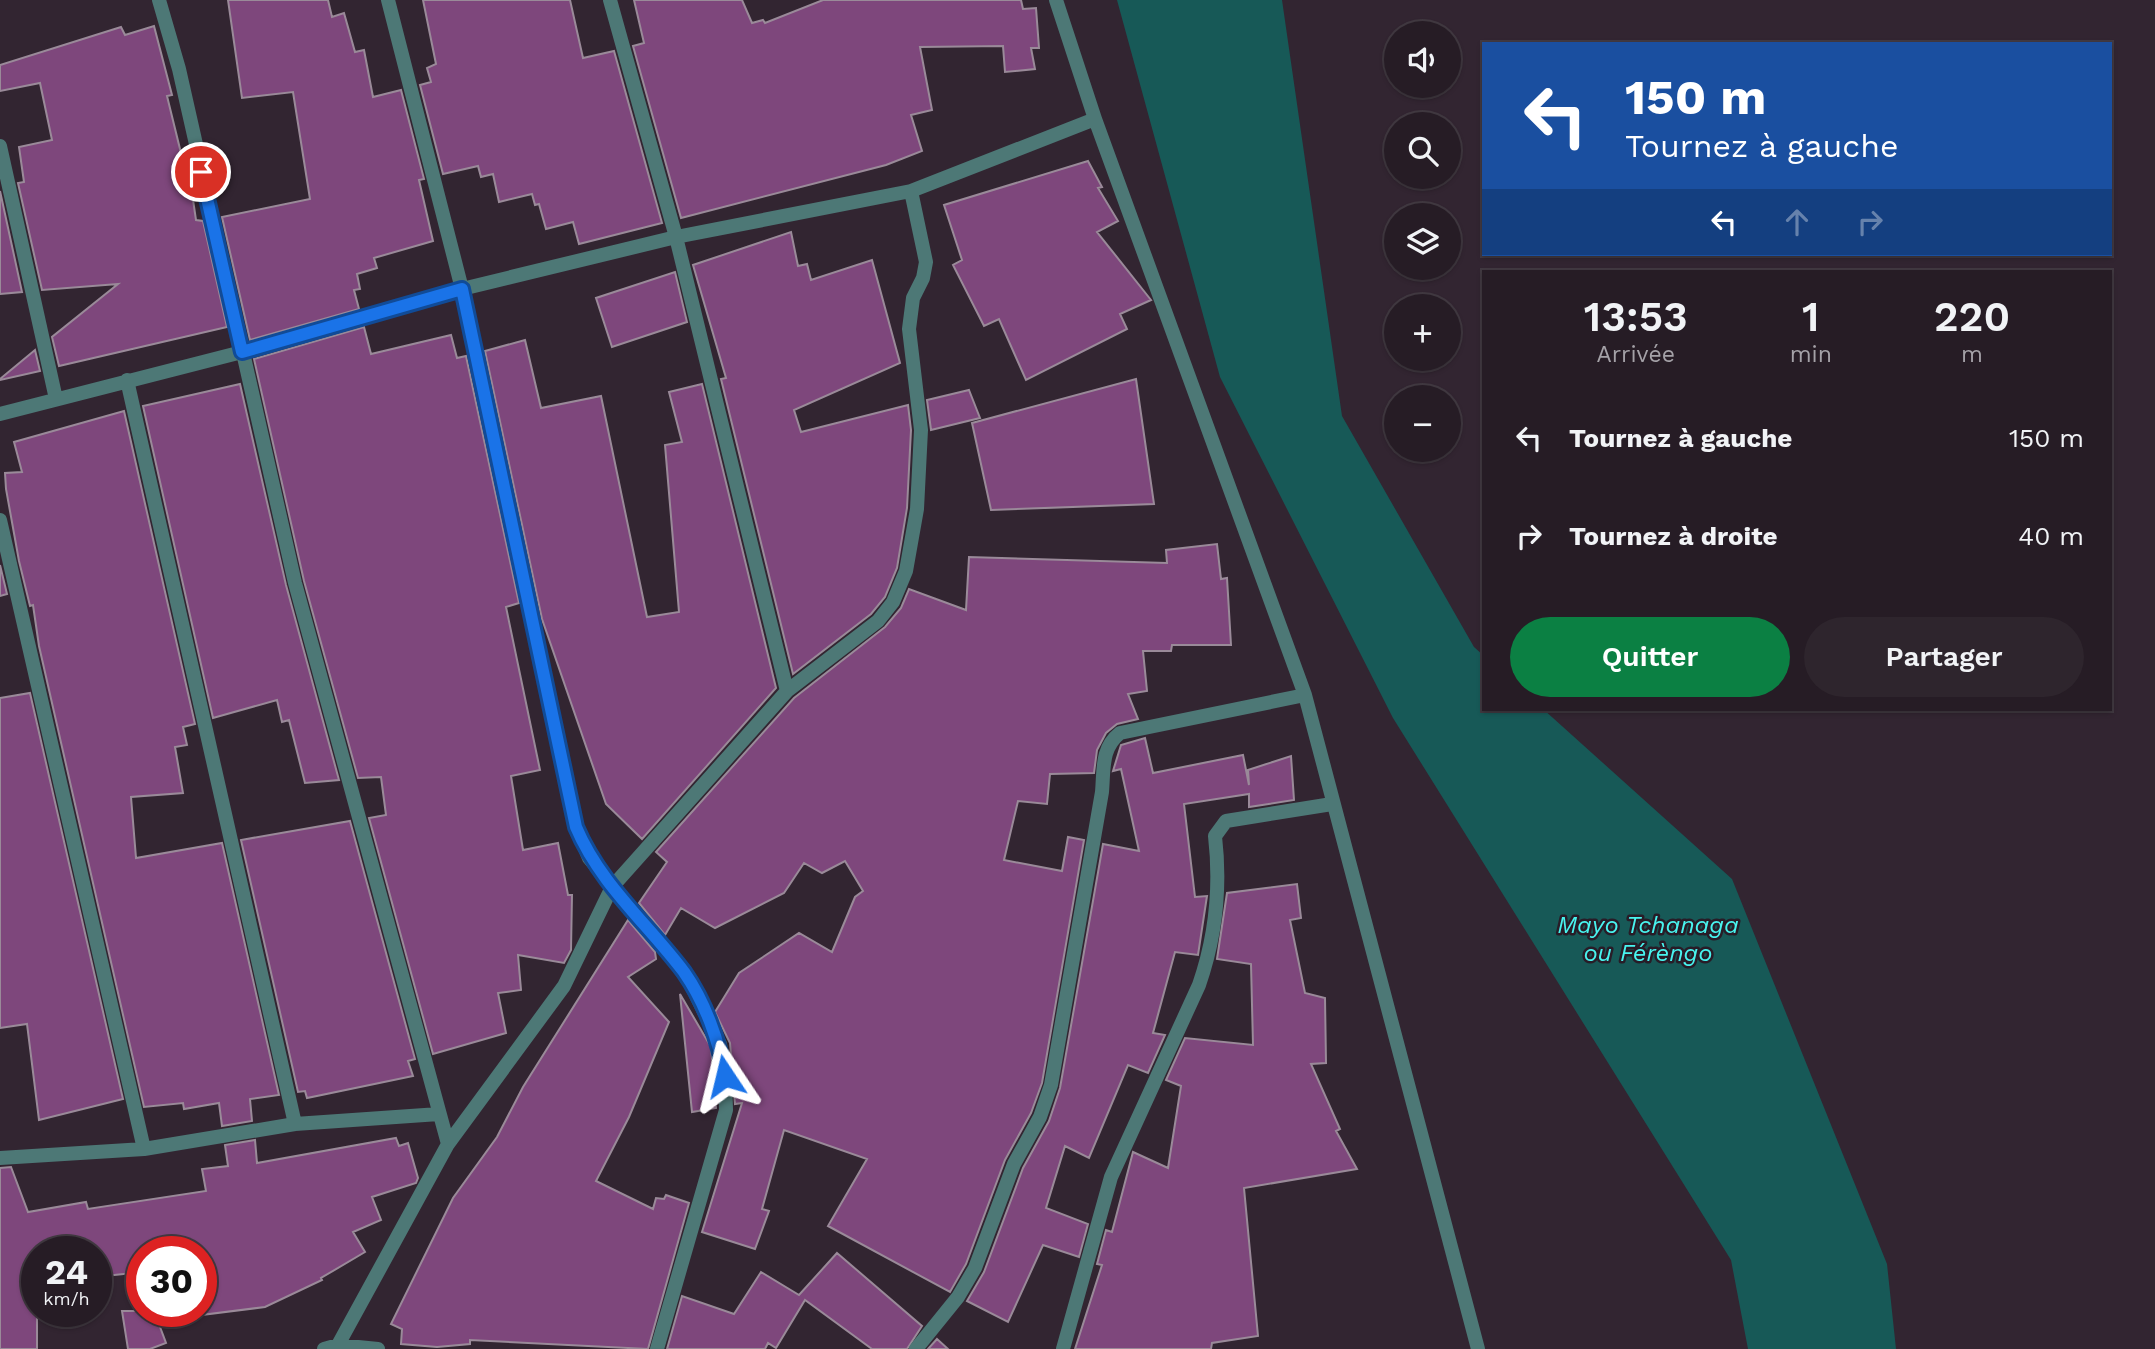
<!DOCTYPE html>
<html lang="fr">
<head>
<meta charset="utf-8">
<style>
	:root { --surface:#261c25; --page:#2e252d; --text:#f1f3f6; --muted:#a4a1a7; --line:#423a42; --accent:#0b8043 }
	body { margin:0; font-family:"Work Sans",sans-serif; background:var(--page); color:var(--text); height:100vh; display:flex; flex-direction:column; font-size:26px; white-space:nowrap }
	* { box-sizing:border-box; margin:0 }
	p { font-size:23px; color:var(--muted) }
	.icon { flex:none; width:38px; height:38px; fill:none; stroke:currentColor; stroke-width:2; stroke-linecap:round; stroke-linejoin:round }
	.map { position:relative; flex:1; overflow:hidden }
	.sheet { position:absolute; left:1482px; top:270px; width:630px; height:441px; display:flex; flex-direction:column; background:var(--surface); border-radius:0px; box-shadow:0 2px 5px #0004,0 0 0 2px var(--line) }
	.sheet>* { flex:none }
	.banner { position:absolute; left:1482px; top:42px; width:630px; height:214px; border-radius:0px; box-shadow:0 2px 5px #0004,0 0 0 2px var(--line); background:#1a4fa0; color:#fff; overflow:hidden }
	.controls { position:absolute; left:1384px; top:21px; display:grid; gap:14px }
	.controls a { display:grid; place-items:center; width:77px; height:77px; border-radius:50%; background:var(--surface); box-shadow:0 2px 5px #0004,0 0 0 2px var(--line); font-size:35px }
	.speed { position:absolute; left:21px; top:1236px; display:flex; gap:14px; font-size:35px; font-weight:700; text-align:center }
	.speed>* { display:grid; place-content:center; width:91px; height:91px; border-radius:50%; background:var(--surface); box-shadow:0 2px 5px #0004,0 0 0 2px var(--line); line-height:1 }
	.speed small { font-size:18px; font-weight:400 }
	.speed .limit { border:10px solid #d22; background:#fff; color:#111 }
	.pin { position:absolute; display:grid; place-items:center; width:60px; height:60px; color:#fff; margin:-30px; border:4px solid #fff; border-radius:50%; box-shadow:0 2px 7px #0007 }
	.me { position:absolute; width:77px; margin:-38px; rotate:350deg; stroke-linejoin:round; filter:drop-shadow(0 0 5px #0008) }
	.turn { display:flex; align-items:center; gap:24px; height:147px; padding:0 28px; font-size:32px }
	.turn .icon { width:91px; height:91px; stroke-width:2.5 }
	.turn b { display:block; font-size:49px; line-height:60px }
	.lanes { display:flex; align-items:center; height:66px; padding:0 28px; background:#0003; justify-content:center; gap:35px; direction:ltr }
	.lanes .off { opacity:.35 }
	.eta { display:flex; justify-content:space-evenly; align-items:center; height:119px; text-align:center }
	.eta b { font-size:42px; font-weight:600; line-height:49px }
	.cta { display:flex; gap:14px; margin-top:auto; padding:14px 28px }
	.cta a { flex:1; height:80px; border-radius:42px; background:var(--accent); color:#fff; font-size:28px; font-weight:600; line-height:80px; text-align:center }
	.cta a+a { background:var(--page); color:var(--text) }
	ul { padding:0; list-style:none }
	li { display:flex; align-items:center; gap:21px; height:98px; padding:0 28px }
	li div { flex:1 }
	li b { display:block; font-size:26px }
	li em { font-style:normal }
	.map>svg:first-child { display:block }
	.water { fill:#175957 }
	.building { fill:#7e477c; stroke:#9a8a99; stroke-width:2 }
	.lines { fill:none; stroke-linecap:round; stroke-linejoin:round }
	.minor { stroke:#4d7876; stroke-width:14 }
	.route-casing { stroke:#114b97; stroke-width:18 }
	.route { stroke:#1a73e8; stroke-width:12 }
	.labels { text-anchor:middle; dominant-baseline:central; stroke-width:5; stroke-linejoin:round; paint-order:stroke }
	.water-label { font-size:24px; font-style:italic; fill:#48f4ef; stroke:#281c27 }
</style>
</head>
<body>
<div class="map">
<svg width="2155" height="1349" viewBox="0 0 2155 1349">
	<rect width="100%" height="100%" fill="#322531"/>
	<path class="water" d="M1117,0H1282L1342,416L1474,647L1484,656V709H1543L1732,879L1887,1264L1896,1349H1748L1731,1260L1393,718L1220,377Z"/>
	<path class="building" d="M228,0H328L332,17L344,13L355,52L364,50L373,97L401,90L424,179L419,180L433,241L374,258L377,268L357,274L360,289L354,290L359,309L250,340L222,217L310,199L293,92L242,98Z
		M423,0H570L583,58L614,51L662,223L579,244L573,222L546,229L539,204L535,205L532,194L499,202L493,174L481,177L478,166L443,174L420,85L431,82L427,68L436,64Z
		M634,0H742L752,23L763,20L765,23L823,0H1021L1023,9L1036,8L1039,48H1031L1035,69L1005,72L1003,46L920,47L932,110L911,115L922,151L886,165L681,218L633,46L644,43Z
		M154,26L172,95L167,96L181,153L186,152L196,220L203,221L227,327L59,366L52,337L118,284L42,290L18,183L24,182L19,147L52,140L40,83L0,91V65L121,27L125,35Z
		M1088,161L1102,187L1098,188L1118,221L1097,232L1151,300L1120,314L1127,329L1026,380L999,319L984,326L953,265L962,260L944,205Z
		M0,191L22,292L0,294Z
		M791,232L798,266L807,264L811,280L872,260L900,363L794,410L801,432L908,405L911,430L907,508L897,568L885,597L871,614L793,674L721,379L726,378L693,265Z
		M675,272L687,322L612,347L596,298Z
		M364,327L371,354L451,335L457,358L466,356L519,603L506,607L540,770L511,776L523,850L558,843L568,895H572L571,950L564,963L518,955L521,990L498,993L506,1033L433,1054L369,818L386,815L381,777L358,778L304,581L254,359Z
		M525,340L541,408L601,396L647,617L679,612L665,445L682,442L669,392L702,384L776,688L642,839L606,804L542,619L485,351Z
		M35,350L40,371L0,380V379Z
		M1136,379L1154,504L991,510L972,423Z
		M240,384L286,585L339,780L305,783L289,720L282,722L277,700L213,718L143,406Z
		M969,390L980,418L931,430L927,400Z
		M124,411L195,724L183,727L187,745L175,747L183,793L131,797L136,858L222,843L279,1095L250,1099L252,1121L222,1126L219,1103L184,1109L183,1103L144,1107L39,646L33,605L30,606L19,561L6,489L5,473L22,472L14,442Z
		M1217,544L1221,579L1227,578L1231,645H1172L1171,651H1143L1147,691L1128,694L1138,719L1117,724L1106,733L1097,750L1094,773L1050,774L1047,804L1018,801L1004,860L1062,871L1068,837L1084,840L1042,1083L1031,1113L1005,1160L966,1264L950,1292L828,1226L867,1159L784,1130L762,1209L769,1211L755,1249L702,1232L742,1103L735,1104L730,1043L715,1012L739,973L799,933L832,952L855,897L863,891L845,861L822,873L804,863L784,893L715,928L681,908L665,935L639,903L667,862L656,852L794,698L885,627L901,608L909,589L966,610L969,557L1167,563L1166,550Z
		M0,565L7,594L0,596Z
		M30,693L123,1099L39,1120L27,1024L0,1028V698Z
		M1145,738L1153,773L1243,755L1249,785L1248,770L1291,756L1294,800L1249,807V794L1184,804L1195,897L1207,896L1198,955L1175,952L1153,1033L1165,1035L1148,1073L1128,1065L1089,1158L1065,1146L1046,1208L1088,1224L1079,1257L1043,1245L1008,1322L967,1301L984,1272L1023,1168L1049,1121L1060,1088L1103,844L1139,851L1121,769L1113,771L1121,745Z
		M350,821L415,1059L408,1061L413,1076L307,1098L305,1091L298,1092L241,840Z
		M1297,884L1301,918L1290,920L1305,993L1325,998L1326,1063L1311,1064L1340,1129L1336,1131L1357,1169L1244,1188L1258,1336L1212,1343L1211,1349H1075L1102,1265L1097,1264L1106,1230L1112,1232L1133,1152L1168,1168L1181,1086L1166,1080L1185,1038L1253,1045L1251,964L1217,959L1227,893Z
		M628,920L655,952L656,959L628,977L669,1022L629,1117L596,1181L653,1209L656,1198L664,1199L666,1195L689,1203L648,1349L470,1340V1344L437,1347L401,1344L402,1329L391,1324L453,1198L497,1137L523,1087Z
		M680,994L711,1047L716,1108L692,1112Z
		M396,1138L399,1146L408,1143L418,1178L416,1183L372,1197L381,1220L353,1232L365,1252L321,1278L322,1280L265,1307L201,1315V1251H142V1272L96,1277V1251H37V1349H0V1168L11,1167L28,1212L86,1202L88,1209L206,1191L202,1169L228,1166L225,1145L255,1140L257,1163Z
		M837,1253L922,1326L907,1349H872L805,1300L776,1348L768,1343L765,1349H667L682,1296L734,1314L761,1272L799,1295Z
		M122,1311H154L166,1343L150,1349H128Z
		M937,1339L948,1349H928Z"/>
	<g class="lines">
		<path class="minor" d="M159,0L179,69L295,583L448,1144
			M388,0L462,289L576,827L589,858L686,975L720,1044L725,1076L726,1110L657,1349
			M610,0L676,237L787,691
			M1056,0L1095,119
			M0,146L56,399
			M127,380L295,1124
			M0,414L242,352L462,289L676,237L911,191
			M0,520L144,1149
			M0,1158L144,1149L295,1124L439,1114
			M338,1345L448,1144L564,986L612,887L787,691L878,621L893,602L906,571L917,509L921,430L909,329L913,298L923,278L926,262L911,191L1095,119L1305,695
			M324,1349L338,1345L378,1349
			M916,1349L958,1297L975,1268L1014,1164L1040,1117L1051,1085L1102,792C1104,769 1101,748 1120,733L1305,695L1478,1349
			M1063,1349L1111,1177L1199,985C1216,936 1221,888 1215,836L1226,821L1332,804"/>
	</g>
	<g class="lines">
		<g class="route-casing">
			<path id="route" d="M201,172L242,352L462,289L576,827C600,884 647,923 684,972C705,1002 719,1041 725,1076"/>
		</g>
		<use href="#route" class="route"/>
	</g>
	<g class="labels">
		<g class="water-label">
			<text x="1648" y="925">Mayo Tchanaga<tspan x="1648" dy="28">ou Férèngo</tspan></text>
		</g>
	</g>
</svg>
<div class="controls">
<a><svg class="icon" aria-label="sound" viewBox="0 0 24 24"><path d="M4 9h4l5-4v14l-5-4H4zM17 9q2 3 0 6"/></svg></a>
<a><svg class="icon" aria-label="search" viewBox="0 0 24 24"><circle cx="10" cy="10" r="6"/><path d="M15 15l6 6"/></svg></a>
<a><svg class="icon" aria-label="layers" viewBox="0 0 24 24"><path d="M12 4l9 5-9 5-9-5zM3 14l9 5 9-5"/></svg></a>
<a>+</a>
<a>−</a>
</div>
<div class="speed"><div>24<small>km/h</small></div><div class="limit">30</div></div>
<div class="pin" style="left:201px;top:172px;background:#d93025"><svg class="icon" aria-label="arrive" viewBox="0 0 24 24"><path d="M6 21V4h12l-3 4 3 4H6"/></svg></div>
<svg class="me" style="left:725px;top:1076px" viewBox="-20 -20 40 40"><path d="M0-17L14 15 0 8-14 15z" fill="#1a73e8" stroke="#fff" stroke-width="4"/></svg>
<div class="banner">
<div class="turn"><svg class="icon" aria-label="left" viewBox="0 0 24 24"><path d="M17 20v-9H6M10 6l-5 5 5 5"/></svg><div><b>150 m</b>Tournez à gauche</div></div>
<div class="lanes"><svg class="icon" aria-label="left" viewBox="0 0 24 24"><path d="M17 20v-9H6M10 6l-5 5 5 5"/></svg><svg class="icon off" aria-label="ahead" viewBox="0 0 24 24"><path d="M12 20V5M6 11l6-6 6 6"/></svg><svg class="icon off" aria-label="right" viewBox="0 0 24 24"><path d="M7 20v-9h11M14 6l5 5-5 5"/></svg></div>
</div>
<section class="sheet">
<div class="eta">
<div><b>13:53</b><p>Arrivée</p></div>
<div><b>1</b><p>min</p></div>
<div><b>220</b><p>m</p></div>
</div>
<ul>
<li><svg class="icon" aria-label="left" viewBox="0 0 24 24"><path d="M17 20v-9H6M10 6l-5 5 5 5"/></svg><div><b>Tournez à gauche</b></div><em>150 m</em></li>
<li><svg class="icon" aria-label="right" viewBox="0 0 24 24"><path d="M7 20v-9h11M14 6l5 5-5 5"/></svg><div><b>Tournez à droite</b></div><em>40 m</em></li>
</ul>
<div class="cta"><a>Quitter</a><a>Partager</a></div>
</section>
</div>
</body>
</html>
